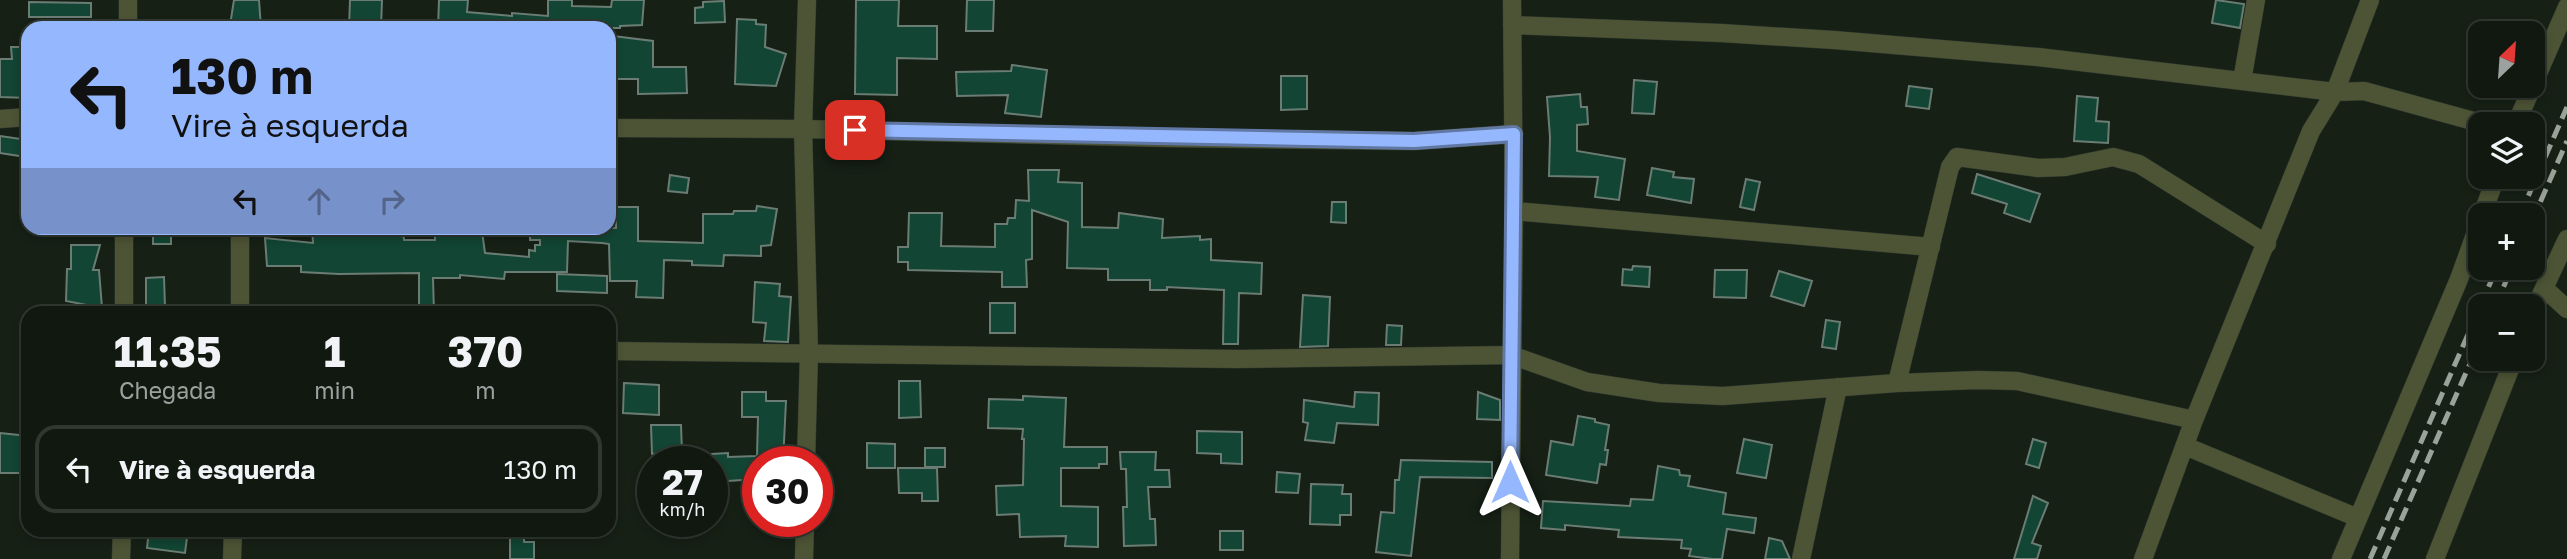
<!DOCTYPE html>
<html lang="pt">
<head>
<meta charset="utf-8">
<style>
	:root { --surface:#101810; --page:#1e251e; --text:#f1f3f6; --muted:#9ca09f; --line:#303730 }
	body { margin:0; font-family:"Golos Text",sans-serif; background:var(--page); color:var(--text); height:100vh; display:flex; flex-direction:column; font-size:26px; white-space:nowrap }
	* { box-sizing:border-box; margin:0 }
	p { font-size:23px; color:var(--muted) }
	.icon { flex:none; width:38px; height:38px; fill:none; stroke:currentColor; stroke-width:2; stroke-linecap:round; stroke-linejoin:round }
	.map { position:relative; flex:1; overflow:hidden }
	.sheet { position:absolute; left:21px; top:306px; width:595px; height:231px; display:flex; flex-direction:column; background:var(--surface); border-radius:21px; box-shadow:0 4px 10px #0003,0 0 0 2px var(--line) }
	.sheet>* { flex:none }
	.hud { position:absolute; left:21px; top:21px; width:595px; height:214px; border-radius:21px; box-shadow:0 4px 10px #0003,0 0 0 2px var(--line); background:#95b7fd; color:#111; overflow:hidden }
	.needle { width:46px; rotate:25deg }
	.controls { position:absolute; left:2468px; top:21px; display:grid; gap:14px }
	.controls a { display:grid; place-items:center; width:77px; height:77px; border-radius:14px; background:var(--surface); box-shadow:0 4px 10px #0003,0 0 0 2px var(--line); font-size:35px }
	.speed { position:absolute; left:637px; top:446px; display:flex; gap:14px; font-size:35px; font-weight:700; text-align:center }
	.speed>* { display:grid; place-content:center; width:91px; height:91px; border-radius:50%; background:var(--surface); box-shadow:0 4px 10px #0003,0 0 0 2px var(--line); line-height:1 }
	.speed small { font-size:18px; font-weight:400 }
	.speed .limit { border:10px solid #d22; background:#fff; color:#111 }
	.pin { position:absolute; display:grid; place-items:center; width:60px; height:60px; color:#fff; margin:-30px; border-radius:14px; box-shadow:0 4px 10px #0006 }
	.me { position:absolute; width:77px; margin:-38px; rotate:0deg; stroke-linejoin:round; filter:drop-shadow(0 0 5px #0008) }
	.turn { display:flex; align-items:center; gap:24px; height:147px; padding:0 35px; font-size:32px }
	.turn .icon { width:91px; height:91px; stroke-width:2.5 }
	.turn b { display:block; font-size:49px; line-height:60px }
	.lanes { display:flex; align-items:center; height:66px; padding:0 35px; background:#0003; justify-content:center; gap:35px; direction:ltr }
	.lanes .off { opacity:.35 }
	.eta { display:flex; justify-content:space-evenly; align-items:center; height:119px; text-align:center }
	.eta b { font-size:42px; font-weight:700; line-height:49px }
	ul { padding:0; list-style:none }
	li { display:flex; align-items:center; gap:21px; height:88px; margin:0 14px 10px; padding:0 21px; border:4px solid var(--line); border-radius:21px }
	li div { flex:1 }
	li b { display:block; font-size:26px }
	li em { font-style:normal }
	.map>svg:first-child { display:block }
	.building { fill:#124533; stroke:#6a7c74; stroke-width:2 }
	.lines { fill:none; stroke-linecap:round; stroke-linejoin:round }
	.minor-casing { stroke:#303a2f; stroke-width:19 }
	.minor { stroke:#4d5335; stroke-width:18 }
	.rail { stroke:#9aa399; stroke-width:5; stroke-dasharray:14 7; stroke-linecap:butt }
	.route-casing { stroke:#6177a4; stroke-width:18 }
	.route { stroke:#95b7fd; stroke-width:12 }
</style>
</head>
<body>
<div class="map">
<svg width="2567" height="559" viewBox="0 0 2567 559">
	<rect width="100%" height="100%" fill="#162015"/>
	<path class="building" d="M234,0H259L261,28L230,25Z
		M350,0H382L381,28H349Z
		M439,0H468L467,12L512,16V13L548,16V0H572V6L611,7L612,0H644L642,25L620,26V28H438Z
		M856,0H899L898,26H937V59L897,58V95L855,94Z
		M967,0H994L993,31H966Z
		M2216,0L2244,4L2240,28L2212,23Z
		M724,1L725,22L695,23V8L703,7V2Z
		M29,2L91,3V17H29Z
		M737,19L756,20V24L766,25L765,47L786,54L776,86L735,84Z
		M613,36L653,41V67H686L687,93L638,94V79H612Z
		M11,47H28V98L0,97V59H12Z
		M1012,65L1047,70L1041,117L1005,113L1008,95L957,96L956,72L1011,71Z
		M1281,76H1307V109L1281,110Z
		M1634,80L1657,82L1654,114L1632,113Z
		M1909,86L1932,89L1929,109L1906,106Z
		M1580,94L1581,107H1587L1588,124L1577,125V151L1625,159L1619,200L1595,197L1598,177L1549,176L1550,137L1547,97Z
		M2077,96L2098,98L2096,121L2109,122L2108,143L2074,141Z
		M0,136L28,140L26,157L0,153Z
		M1652,168L1674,172L1673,177L1694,179L1691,203L1647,195Z
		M1028,170H1059L1058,182L1082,183V227L1118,228L1119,213L1163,219L1162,238L1200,236V240L1211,239V260L1262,263L1261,294L1239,293L1238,344H1223L1224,290L1167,287V290H1150V280H1108V269L1067,268L1068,222L1032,210V259L1026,260L1027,287H1002V272L908,270V262H898V247H908L909,213H942L941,246L995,247V224H1007L1008,218H1015L1016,200L1029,201Z
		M1977,174L2040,194L2030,222L2004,213L2007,204L1972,193Z
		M670,175L689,178L687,193L668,191Z
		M1746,179L1760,182L1754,210L1740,207Z
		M1332,202H1346V223L1331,222Z
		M757,206L777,209L771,245L761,246V256L724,255L723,266L692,265V261L664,260L663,298L636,297L637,281H610L609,244L602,243L568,241L567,272H505L504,279L460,275V278H433L434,313H419V273L339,274L301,272V266H267L265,238L313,243L312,228L403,229L404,240H435V228H475V231H482L485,253L529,257V250L535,251V245H540V240H530V228H616V207H638V241L703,243V214H733L734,211H756Z
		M153,228H171V244H153Z
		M71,245H100L93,270H99L102,308L66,301L67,269H71Z
		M1633,266L1650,267L1649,287L1622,285L1623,269L1632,270Z
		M1715,270H1747L1746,298L1714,297Z
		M1779,271L1812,281L1804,306L1771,296Z
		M557,274L607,276V293L557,291Z
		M164,277L165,307L146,308V278Z
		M755,282L780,284L779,296L791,297L788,342L764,341L766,323L753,322Z
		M1303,295L1330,297L1328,346L1300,347Z
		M990,303H1015V333H990Z
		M1826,320L1840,322L1836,349L1822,347Z
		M1387,325L1402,326L1401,345H1386Z
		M899,381H920L921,417L899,418Z
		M624,383L659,385V415L623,413Z
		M742,392H766V401H786L783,462H758V479L712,482V454L728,453V457L757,456L758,417H742Z
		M1355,392L1379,393L1378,425L1337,423L1334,443L1305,440L1308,423L1303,422L1304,400L1354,407Z
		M1478,392L1500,400V420L1477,419Z
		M1023,396L1066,398L1064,447H1107V464H1099V468H1061V506L1098,507V547L1065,546L1066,536L1020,537L1019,514L997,515L996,486L1023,485L1024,439H1022L1023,429L988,428L989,399L1023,400Z
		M1578,416L1595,419V422L1609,425L1605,450H1608L1606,465L1600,464L1597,483L1546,475L1551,441L1573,445Z
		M651,425H681L682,452L652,454Z
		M1197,431L1242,432V464L1221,463V454L1197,453Z
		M0,433L28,436V473H0Z
		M1744,439L1772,445L1766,478L1737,473Z
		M2033,439L2046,443L2039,468L2026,464Z
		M867,443L895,444V468H867Z
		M925,448H945V467H925Z
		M1120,452H1156L1155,470H1169L1170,487H1148L1150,519H1155L1156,545L1124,546L1123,507H1127L1126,469H1121Z
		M1401,460L1492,462V478L1420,477L1411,556L1376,552L1381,512L1394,513L1395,480H1399Z
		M1658,466L1679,470L1680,475L1690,476L1688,486L1726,493L1723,514L1756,518L1754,533L1727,529L1722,559H1713L1689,556L1691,549L1681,548L1682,540L1618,537L1619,530L1565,525V530L1541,528L1543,501L1630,506L1631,499L1653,500Z
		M898,468H937L938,501H922V493H899Z
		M1277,472L1300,474L1298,493L1276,492Z
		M1311,484L1343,485L1342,494H1351V515H1340V525L1310,524Z
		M2033,496L2048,503L2032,543L2041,546L2037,559H2014Z
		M149,530H188L185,553L147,548Z
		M510,530H524V542H534V559H510Z
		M1220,531H1243V550H1220Z
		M1769,538L1782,541L1790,559H1765Z"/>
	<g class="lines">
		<g class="minor-casing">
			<path id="minor" d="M1512,25L1721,33L1834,40L2038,57L2335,92L2364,91L2484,124
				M128,28V0
				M2242,81L2256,0
				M0,119L28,117
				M2516,124L2567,7
				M609,128L803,129L1168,138L1414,141L1514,134
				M1514,211L1931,247
				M2482,215L2496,177
				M240,228V313
				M2544,288L2567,309
				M124,313V228
				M2532,314L2567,239
				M609,351L1238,359L1511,355L1587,382L1659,393L1723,396L1897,383L1978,380L2017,381L2194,420
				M1897,383L1950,167L1957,157L2038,168L2065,167L2113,157L2139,164L2267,244
				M2185,446L2358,518
				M806,462L809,352L803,129L807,0
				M121,559L122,530
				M232,559L233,530
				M804,559L805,522
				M1510,559L1514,211L1512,0
				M1801,559L1838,387
				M2143,559L2194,420L2311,131L2335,92L2370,0
				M2341,559L2459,279L2480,221
				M2435,559L2514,359"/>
		</g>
		<use href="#minor" class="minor"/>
		<path class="rail" d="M2520,215L2567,107
			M2532,221L2567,141
			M2480,306L2497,268
			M2495,306L2512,268
			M2370,559L2480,307
			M2384,559L2480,341"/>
	</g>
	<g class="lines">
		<g class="route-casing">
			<path id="route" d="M855,130L1414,141L1514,134L1510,482"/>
		</g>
		<use href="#route" class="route"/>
	</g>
</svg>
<div class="controls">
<a><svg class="needle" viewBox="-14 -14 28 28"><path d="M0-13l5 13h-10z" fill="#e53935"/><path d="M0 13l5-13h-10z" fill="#9ca09f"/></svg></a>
<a><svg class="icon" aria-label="layers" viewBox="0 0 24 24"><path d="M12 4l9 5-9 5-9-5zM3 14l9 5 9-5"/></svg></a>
<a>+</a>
<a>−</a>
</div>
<div class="speed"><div>27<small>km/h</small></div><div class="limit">30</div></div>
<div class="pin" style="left:855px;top:130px;background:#d93025"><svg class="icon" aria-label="arrive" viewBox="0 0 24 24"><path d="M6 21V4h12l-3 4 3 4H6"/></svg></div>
<svg class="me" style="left:1510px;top:482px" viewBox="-20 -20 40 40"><path d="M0-17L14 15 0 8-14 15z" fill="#95b7fd" stroke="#fff" stroke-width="4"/></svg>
<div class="hud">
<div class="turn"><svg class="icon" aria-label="left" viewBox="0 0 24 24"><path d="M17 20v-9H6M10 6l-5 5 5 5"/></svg><div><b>130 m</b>Vire à esquerda</div></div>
<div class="lanes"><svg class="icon" aria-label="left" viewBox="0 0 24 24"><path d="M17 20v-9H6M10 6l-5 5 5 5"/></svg><svg class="icon off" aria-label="ahead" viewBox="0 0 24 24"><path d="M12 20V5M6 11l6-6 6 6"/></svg><svg class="icon off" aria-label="right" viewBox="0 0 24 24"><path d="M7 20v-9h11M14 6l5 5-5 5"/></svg></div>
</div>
<section class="sheet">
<div class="eta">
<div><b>11:35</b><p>Chegada</p></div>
<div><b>1</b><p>min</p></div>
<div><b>370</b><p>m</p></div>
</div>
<ul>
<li><svg class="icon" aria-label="left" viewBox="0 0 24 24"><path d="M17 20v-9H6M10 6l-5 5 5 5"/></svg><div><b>Vire à esquerda</b></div><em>130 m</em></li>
</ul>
</section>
</div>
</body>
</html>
